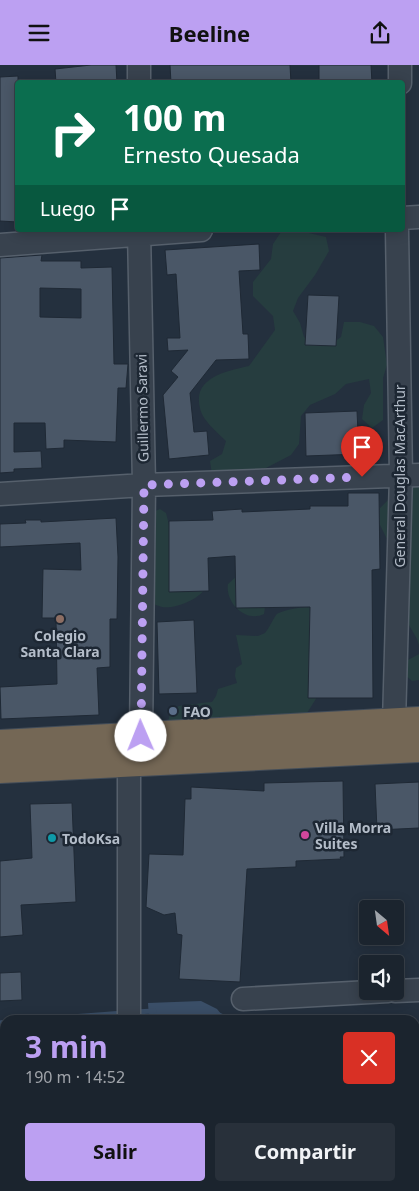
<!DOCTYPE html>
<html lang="es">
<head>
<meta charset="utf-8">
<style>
	:root { --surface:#1b242e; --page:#28303a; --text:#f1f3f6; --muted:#a0a4aa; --line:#39414a; --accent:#bca0f2 }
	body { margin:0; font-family:"Noto Sans",sans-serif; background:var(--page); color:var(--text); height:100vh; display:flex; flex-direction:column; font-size:19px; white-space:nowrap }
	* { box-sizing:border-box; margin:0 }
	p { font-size:16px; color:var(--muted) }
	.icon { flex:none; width:28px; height:28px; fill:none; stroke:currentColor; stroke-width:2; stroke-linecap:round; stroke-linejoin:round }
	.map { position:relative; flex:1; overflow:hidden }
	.details { position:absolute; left:0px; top:950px; width:420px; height:176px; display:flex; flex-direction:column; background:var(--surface); border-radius:15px 15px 0 0; box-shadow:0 2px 12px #0003,0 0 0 1px var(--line) }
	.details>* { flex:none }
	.top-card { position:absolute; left:15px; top:15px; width:390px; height:152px; border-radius:5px; box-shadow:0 2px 12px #0003,0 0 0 1px var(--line); background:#0b6e4f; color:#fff; overflow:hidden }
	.needle { width:32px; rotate:151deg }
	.fabs { position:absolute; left:359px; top:835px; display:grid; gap:10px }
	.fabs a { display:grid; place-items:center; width:45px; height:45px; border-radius:5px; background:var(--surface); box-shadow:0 2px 12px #0003,0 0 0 1px var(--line); font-size:25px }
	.pin { position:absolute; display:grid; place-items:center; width:42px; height:42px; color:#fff; margin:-51px -21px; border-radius:50% 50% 50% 0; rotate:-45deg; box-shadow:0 0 5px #0007 }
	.pin .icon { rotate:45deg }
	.me { position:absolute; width:55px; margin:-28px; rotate:359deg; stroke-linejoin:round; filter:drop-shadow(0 0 4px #0008) }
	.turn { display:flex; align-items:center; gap:18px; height:105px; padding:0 25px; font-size:22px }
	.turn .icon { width:65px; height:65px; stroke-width:2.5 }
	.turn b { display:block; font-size:35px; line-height:42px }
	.then { display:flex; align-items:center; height:48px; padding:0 25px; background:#0003; gap:10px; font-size:19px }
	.round { display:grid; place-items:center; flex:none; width:52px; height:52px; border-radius:5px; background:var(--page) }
	.headline { display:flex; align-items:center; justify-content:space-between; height:85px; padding:0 25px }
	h1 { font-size:30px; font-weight:700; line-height:38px; color:var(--accent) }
	.button { display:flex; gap:10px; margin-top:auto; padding:10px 25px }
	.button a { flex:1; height:58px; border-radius:5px; background:var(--accent); color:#111; font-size:20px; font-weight:700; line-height:58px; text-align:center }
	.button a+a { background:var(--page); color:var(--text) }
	header { display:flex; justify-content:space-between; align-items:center; height:65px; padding:0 25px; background:var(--accent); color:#111; font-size:22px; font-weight:700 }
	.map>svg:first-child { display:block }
	.green { fill:#263d3f }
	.water { fill:#3a4e67 }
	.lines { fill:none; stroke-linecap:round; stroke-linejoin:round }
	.stream { stroke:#3a4e67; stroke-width:5 }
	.building { fill:#4a5767; stroke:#1f2935; fill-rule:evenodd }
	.minor-casing { stroke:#56606c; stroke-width:25 }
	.highway-casing { stroke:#434d59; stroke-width:30 }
	.minor { stroke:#38424e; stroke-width:22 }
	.highway { stroke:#746755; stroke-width:28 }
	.route { stroke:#bca0f2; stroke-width:9; stroke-dasharray:0 16.2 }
	.education-dot { fill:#8d6e63; stroke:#1d2733; stroke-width:2 }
	.service-dot { fill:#5c6f8a; stroke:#1d2733; stroke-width:2 }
	.hotel-dot { fill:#d1479c; stroke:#1d2733; stroke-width:2 }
	.culture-dot { fill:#0f9aa8; stroke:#1d2733; stroke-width:2 }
	.labels { text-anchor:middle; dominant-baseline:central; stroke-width:5; stroke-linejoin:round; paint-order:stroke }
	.street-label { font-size:14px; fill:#b4bdc9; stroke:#1d2733 }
	.poi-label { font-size:14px; font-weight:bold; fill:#b4bdc9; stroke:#1d2733; text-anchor:start }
</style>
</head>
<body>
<header><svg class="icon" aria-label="menu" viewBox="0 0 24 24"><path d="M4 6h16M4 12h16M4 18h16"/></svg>Beeline<svg class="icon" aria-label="share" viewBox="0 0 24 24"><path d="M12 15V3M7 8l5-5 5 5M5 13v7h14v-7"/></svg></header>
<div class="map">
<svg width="419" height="1126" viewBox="0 0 419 1126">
	<rect width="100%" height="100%" fill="#24303e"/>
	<path class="green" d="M296,165L326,172L329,186L315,210L298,233L293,246L300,258L304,272L316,280H330L341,272L344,257H360L374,261L383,272L387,300L383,313V355L372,363L362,354L364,340L371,328L369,314L346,319L335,329L310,340L301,351L299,379L291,390L266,403L252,408L212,410L210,396L222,389L226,376C217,367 202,355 200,343C192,312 228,306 249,301L275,265L273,251L253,231V217L271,194L273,179L281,167Z
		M419,420V580L417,574L402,548L398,496L379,458L380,443L390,433L402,426Z
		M160,444L166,448L171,468L205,524C197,535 176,544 162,542C158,541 154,539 150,538L153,447Z
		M239,509L265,542L264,549C246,558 225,538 228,519Z
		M311,541L319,629L307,648L300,651L168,660C170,638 180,641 196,639C201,638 206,637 212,637L216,631L218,624L237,618L235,611L236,603L242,599L236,570L258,571L265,568C269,563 272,556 276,550C280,545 304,542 311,541Z
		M419,589V615L412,616L401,606L408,595Z"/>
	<path class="water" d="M201,936L217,944L226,955H206L197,949L149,953L148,938Z"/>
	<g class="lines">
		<path class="stream" d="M135,947L154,946
			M219,950L230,955
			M32,955L124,948
			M0,958L5,957
			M415,1066L419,1067"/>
	</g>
	<path class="building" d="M91,0H116L117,18H56L55,4Z
		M170,0H290L291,18H171Z
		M319,0H371L372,18H319Z
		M18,11V157L0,156V12Z
		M259,179L260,205L239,206L243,269H248L249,294L216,295L190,328L194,367L207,366L209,390L169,394L163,330L178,312L171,306L188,285L168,286L167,273H180L176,209L167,210L165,185Z
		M42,190L41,196H81V203L112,202L114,299H128L126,323H118L116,377L64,375V383L46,384L45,358H14V387L41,386L42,403L14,404V407L0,408V193ZM40,223L81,224V253L40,252Z
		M308,230L339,231L336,281L305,280Z
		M357,346L359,389L306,391L305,348Z
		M348,428H379L380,504L372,505L373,633H308L310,542L236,543L235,491L208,493L209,526L169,527V456L213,455L212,446L242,444V447L310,444V441H348Z
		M116,453L118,492L117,554H110V602L97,603L99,650L1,654L0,622L57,619L56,553H42L43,504L81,505L80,478L0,482V459L26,458L25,455H41V457Z
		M194,555L197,628L159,629L157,557Z
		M343,716L344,792H340L341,794L296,796V802L247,804L240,917L179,914L182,870L177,869L175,848L164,850L146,842L149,789L183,790L185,734H191V722L264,726V718Z
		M419,717V763L377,765L375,719Z
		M72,738L76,837L21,840L23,870L0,872V796L32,793L30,739Z
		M21,907L22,935L0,936V908Z"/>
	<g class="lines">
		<g class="minor-casing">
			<path id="minor" d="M139,0V18
				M400,18V0
				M402,153L419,152
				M139,165L144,420L141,671
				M0,180L201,165
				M0,429L144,420L419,410
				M394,657L401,411L397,165
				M395,926L419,925
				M243,934L388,926
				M129,955V697
				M127,1121L128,1126"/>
		</g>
		<g class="highway-casing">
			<path id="highway" d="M0,679L419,656
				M0,704L419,683"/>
		</g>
		<use href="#minor" class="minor"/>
		<use href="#highway" class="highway"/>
	</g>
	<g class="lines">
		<path class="route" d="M141,671L144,420L362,412"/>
	</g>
	<circle class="education-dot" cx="60" cy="554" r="5"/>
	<circle class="service-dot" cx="173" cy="646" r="5"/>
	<circle class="hotel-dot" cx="305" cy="770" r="5"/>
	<circle class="culture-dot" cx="52" cy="773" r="5"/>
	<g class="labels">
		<g class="street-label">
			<text transform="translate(142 343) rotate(-91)">Guillermo Saravi</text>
			<text transform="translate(399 411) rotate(-90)">General Douglas MacArthur</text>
		</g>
		<g class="poi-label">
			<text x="60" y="570" text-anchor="middle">Colegio<tspan x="60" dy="16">Santa Clara</tspan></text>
			<text x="183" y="646">FAO</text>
			<text x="315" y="762">Villa Morra<tspan x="315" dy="16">Suites</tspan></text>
			<text x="62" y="773">TodoKsa</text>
		</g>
	</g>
</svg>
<div class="fabs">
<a><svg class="needle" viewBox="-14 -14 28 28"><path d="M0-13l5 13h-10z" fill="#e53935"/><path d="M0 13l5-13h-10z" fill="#a0a4aa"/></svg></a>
<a><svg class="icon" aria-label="sound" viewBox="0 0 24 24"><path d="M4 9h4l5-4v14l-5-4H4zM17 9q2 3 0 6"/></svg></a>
</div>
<div class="pin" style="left:362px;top:412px;background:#d93025"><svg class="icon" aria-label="arrive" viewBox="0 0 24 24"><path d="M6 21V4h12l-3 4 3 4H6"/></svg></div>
<svg class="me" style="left:141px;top:671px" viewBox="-20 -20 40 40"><circle r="19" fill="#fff"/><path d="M0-13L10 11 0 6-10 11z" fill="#bca0f2"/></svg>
<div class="top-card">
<div class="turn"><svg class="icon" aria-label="right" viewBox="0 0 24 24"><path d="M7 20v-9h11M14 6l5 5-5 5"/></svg><div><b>100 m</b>Ernesto Quesada</div></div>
<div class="then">Luego<svg class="icon" aria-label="arrive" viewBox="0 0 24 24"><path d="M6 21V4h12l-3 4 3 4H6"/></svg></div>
</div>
<section class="details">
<div class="headline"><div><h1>3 min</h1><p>190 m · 14:52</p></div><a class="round" style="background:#d93025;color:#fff"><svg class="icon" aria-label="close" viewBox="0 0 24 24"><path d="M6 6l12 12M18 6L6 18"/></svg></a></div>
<div class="button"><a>Salir</a><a>Compartir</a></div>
</section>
</div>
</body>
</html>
